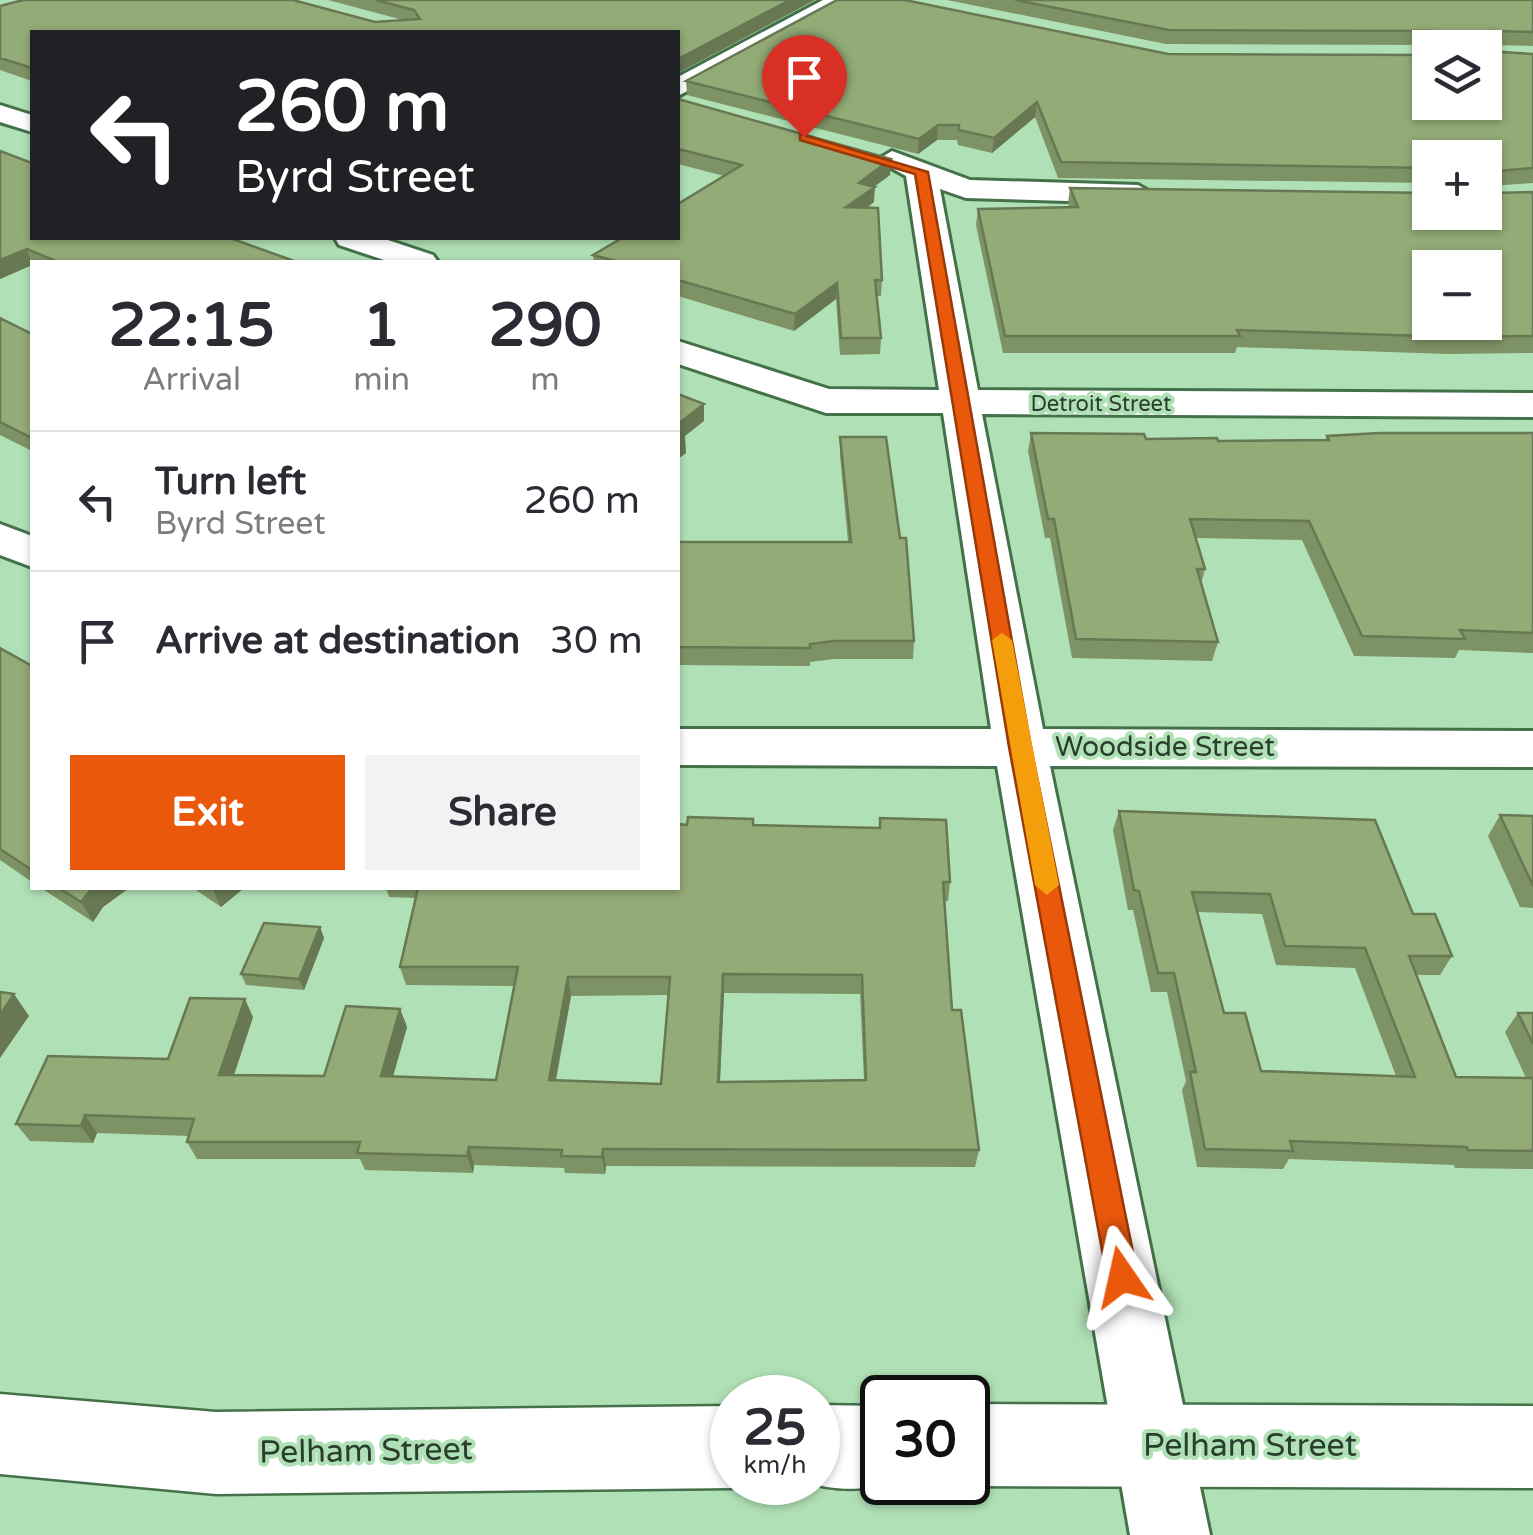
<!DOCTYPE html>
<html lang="en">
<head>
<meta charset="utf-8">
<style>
	:root { --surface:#fff; --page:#f2f2f3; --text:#2b2b33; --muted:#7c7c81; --line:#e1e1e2; --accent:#ea580c }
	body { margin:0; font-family:"Varela Round",sans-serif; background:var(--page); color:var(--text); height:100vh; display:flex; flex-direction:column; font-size:38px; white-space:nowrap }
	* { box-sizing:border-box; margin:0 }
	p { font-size:32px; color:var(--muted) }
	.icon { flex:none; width:55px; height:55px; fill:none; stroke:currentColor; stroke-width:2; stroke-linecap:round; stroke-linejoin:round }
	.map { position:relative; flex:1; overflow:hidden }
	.panel { position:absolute; left:30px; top:260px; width:650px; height:630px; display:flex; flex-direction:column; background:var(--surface); border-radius:0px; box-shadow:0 2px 8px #0004 }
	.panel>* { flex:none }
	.top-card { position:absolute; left:30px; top:30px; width:650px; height:210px; border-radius:0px; box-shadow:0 2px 8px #0004; background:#202124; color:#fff; overflow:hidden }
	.buttons { position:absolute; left:1412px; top:30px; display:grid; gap:20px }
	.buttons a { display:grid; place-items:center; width:90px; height:90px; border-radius:0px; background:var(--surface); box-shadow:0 2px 8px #0004; font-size:50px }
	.speed { position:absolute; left:710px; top:1375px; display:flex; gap:20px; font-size:50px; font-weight:700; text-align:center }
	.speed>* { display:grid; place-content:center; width:130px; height:130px; border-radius:50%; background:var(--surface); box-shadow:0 2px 8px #0004; line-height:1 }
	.speed small { font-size:25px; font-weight:400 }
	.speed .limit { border:5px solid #111; border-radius:15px; background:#fff; color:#111 }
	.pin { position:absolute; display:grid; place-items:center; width:85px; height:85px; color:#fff; margin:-102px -42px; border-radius:50% 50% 50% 0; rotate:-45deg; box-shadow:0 0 10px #0007 }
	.pin .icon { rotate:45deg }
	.me { position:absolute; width:110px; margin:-55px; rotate:349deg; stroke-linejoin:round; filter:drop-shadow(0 0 8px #0008) }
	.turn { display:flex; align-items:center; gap:35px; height:210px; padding:0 40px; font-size:45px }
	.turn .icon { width:130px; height:130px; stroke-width:2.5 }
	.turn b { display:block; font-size:70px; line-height:85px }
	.eta { display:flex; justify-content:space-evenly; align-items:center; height:170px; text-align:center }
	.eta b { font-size:60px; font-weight:800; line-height:70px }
	.cta { display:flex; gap:20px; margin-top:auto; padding:20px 40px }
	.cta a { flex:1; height:115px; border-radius:0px; background:var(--accent); color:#fff; font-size:40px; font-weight:800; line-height:115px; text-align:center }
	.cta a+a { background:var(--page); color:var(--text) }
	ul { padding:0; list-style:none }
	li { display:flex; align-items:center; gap:30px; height:140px; padding:0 40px; border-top:2px solid var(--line) }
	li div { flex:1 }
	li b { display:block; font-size:38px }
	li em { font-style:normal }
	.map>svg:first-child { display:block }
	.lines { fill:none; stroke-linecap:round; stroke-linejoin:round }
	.minor-casing { stroke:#44704a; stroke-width:6 }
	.tertiary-casing { stroke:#44704a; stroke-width:5 }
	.minor { fill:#fff; fill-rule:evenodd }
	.tertiary { fill:#fff; fill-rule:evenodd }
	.wall { fill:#7e9365; fill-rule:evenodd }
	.shaded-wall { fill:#677853 }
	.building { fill:#93ab76; stroke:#677853; stroke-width:2.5; fill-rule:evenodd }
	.route { fill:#ea580c; stroke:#983908; stroke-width:2.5 }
	.slow { fill:#f59e0b }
	.labels { text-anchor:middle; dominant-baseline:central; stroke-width:8; stroke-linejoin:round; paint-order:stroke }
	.far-street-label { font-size:22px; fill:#2a3e2d; stroke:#b0e1b6 }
	.street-label { font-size:28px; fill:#2a3e2d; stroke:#b0e1b6 }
	.near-street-label { font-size:32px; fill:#2a3e2d; stroke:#b0e1b6 }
</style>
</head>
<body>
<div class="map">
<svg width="1533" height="1535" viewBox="0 0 1533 1535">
	<rect width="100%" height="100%" fill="#b0e1b6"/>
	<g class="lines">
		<g class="minor-casing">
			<path id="minor" d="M823,0H853L678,96V77Z
				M0,105L32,115V132L0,122Z
				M892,151L970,180L1138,185L1154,194L1138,203L966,198L940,189L978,390L1533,393V417L982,414L1043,729L1533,731V767L1050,766L1210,1535H1130L997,766L678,765V729H991L943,413H826L678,364V341L829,389L939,390L906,176L877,160Z
				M335,238H382L433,255L438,262H390L339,245Z
				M0,524L32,536V567L0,555Z"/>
		</g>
		<g class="tertiary-casing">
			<path id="tertiary" d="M0,1394L216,1412L732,1406V1482H745L732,1488L216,1494L0,1474Z
				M968,1404L1533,1406V1488L968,1486L960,1482H968Z
				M818,1405L882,1406V1482H892C871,1491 829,1491 808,1482H818Z"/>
		</g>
		<use href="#minor" class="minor"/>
		<use href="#tertiary" class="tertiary"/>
	</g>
	<path class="wall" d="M328,0H815L678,73L32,32V81L0,70V6L375,22L403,20Z
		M947,0H1533V46L1487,45L1486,51L1533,54V183L1490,186L1491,193L1533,192V353L1448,354L1237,347L1235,353H1003L976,225L978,209L1069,207L1068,203L1070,188L1485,212L1430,158V183L1058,178L1035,117L992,153L958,145L957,140H937L918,154L687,95L686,81L1168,54L1430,55L1485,48H1430V45L1166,44Z
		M678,99L890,175L874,187V202L867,208L882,280L881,296H876L881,338L880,354L840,355L836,299L794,331L678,296V262H594L593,255L724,176L678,164Z
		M0,151L297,262H32V265L0,279Z
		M0,318L32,334V451L0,435Z
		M1031,433L1218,441L1325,440L1327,436L1533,433V653L1459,650L1455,658L1354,656L1302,540L1196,538L1205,569L1201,584L1218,642L1212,661L1072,658L1050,538H1045L1028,451Z
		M840,437L914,641L913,659H834L810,662V666L678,665V542H848L840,455Z
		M0,648L32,666V882L0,860Z
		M1119,811L1413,914L1452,956L1440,975H1416L1456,1077L1526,1078L1505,1032L1518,1013H1533V1169L1455,1168L1454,1165L1289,1159L1283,1169L1197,1167L1182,1090L1186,1081L1167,992H1151L1133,910H1128L1113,830ZM1197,912L1262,914L1276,965L1355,968L1396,1076L1261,1071L1224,1013Z
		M1500,815L1533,816V908L1520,907L1488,836Z
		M880,818L950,882L948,901H945L952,1010L979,1150L975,1167L606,1166L605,1174L565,1173L564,1168L474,1165L473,1173L365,1170L360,1159H197L187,1142L189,1136L97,1133L93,1143L30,1141L16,1124L168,1059L253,1017L234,1075L324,1076L400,1009L407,1027L393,1076L496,1080L515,986L406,985L400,967L416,898L389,897L386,888H678L753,825L879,828ZM724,993L860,994L864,1080L720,1082ZM668,995L661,1084L556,1081L571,996Z
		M41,888H129L103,907L93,922Z
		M193,888H244L221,907Z
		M320,927L324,938L304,990L246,985L241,974Z"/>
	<path class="shaded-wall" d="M790,0H815L678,73V59Z
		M1037,102L1035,117L992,153L994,138Z
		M938,125L937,140L918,154L919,139Z
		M891,159L890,175L858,198L859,183Z
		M875,187L874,202L846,223V207Z
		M27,249L32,265L0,279V260Z
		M837,283L836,299L794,331L795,314Z
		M704,404V421L685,436L686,453L678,459V424Z
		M92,888H129L103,907L93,922L81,902Z
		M212,888H244L221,907Z
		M320,927L324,938L304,990L299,979Z
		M723,974L724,993L719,1100L718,1082Z
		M568,977L571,996L552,1098L549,1080Z
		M14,994L29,1016L0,1058V1015Z
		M245,999L253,1017L228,1093L219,1075Z
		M400,1009L407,1027L388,1094L381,1076Z
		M85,1115L97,1133L93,1143L81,1126Z
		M469,1147L474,1165L473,1173L467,1156Z
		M603,1149L606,1166L605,1174L602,1157Z"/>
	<path class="building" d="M23,0H293L375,22L420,19L414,10L376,0H790L678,59V32H32V68L0,58V6Z
		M837,0H905L1168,54L1430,55V102H1485V48H1438L1434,31L1169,30L1015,0H1533V32L1490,31L1486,51L1533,54V168L1487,172L1491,193L1533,192V336L1454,337L1237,330L1240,336H1005L978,209L1078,207L1070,188L1430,193V212H1485V158H1430V168L1061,162L1037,102L994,138L959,130V125H938L919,139L686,81ZM1430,268H1485V322H1430Z
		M678,99L891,159L859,183L875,187L846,207L878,208L882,280H875L881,338H841L837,283L795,314L678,280V262H619L593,255L622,238H678V204L742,165L678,149Z
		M0,151L32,163V238H230L297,262H58L27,249L0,260Z
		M0,318L32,334V438L0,422Z
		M678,394L704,404L678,424Z
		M1031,433L1144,434L1146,439L1217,438L1218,441L1329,440L1327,436L1380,433H1533V633L1460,630L1465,639L1362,636L1309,521L1190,519L1205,569H1197L1218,642L1076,639L1054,519H1048Z
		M840,437H886L900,538H906L914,641H834L810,644V648L678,647V542H851Z
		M0,648L32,666V870L0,849Z
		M1119,811L1375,820L1413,914H1435L1452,956H1409L1456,1077L1533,1078V1151L1468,1150L1467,1147L1290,1141L1293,1151L1205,1149L1190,1072H1196L1174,973H1158L1139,891L1134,890ZM1192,892L1270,894L1285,946L1365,948L1415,1077L1261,1071L1245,1013H1224Z
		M1500,815L1533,816V886Z
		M688,817L753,819V825L880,828V818L946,820L950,882H943L952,1010H961L979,1150L603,1149L602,1157L561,1156L562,1150L469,1147L467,1156L357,1153L360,1142H187L194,1119L85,1115L81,1126L16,1124L48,1056L168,1059L190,998L245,999L219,1075L324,1076L346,1006L400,1009L381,1076L496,1080L518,967H400L418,888H678V824L687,825ZM723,974L862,975L866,1080L718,1082ZM568,977H670L661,1084L549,1080Z
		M59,888H92L81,902Z
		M264,923L320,927L299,979L241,974Z
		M0,992L14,994L0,1015Z
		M1518,1013H1533V1044Z"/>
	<path class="route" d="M800,134L928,172L1031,747L1138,1277L1133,1288L1122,1292L1112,1288L1107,1277L1009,747L915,174L800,140Z"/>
	<path class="slow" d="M1002,633L1012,640L1059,885L1047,895L1035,885L992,640Z"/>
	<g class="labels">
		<g class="far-street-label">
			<text x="1101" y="404">Detroit Street</text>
		</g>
		<g class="street-label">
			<text x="1165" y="747">Woodside Street</text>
		</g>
		<g class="near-street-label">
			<text x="1250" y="1446">Pelham Street</text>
			<text transform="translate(366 1451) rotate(-1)">Pelham Street</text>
		</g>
	</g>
</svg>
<div class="buttons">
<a><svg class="icon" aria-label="layers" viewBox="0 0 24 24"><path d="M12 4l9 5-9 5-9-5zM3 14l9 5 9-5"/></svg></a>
<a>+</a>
<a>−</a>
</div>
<div class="speed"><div>25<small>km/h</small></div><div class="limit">30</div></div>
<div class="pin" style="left:804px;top:137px;background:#d93025"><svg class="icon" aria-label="arrive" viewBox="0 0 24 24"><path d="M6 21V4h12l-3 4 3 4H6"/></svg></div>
<svg class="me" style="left:1122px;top:1277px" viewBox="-20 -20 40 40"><path d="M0-17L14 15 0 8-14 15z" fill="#ea580c" stroke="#fff" stroke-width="4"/></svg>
<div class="top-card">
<div class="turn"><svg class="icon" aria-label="left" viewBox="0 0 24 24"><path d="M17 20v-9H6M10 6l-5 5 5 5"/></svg><div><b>260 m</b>Byrd Street</div></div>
</div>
<section class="panel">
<div class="eta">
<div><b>22:15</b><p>Arrival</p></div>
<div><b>1</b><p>min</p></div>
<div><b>290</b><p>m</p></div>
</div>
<ul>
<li><svg class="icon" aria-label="left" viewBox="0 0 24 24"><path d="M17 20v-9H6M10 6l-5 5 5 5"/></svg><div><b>Turn left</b><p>Byrd Street</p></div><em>260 m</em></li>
<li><svg class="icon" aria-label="arrive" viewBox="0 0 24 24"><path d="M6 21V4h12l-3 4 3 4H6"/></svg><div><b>Arrive at destination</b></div><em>30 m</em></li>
</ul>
<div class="cta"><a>Exit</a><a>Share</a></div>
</section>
</div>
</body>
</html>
